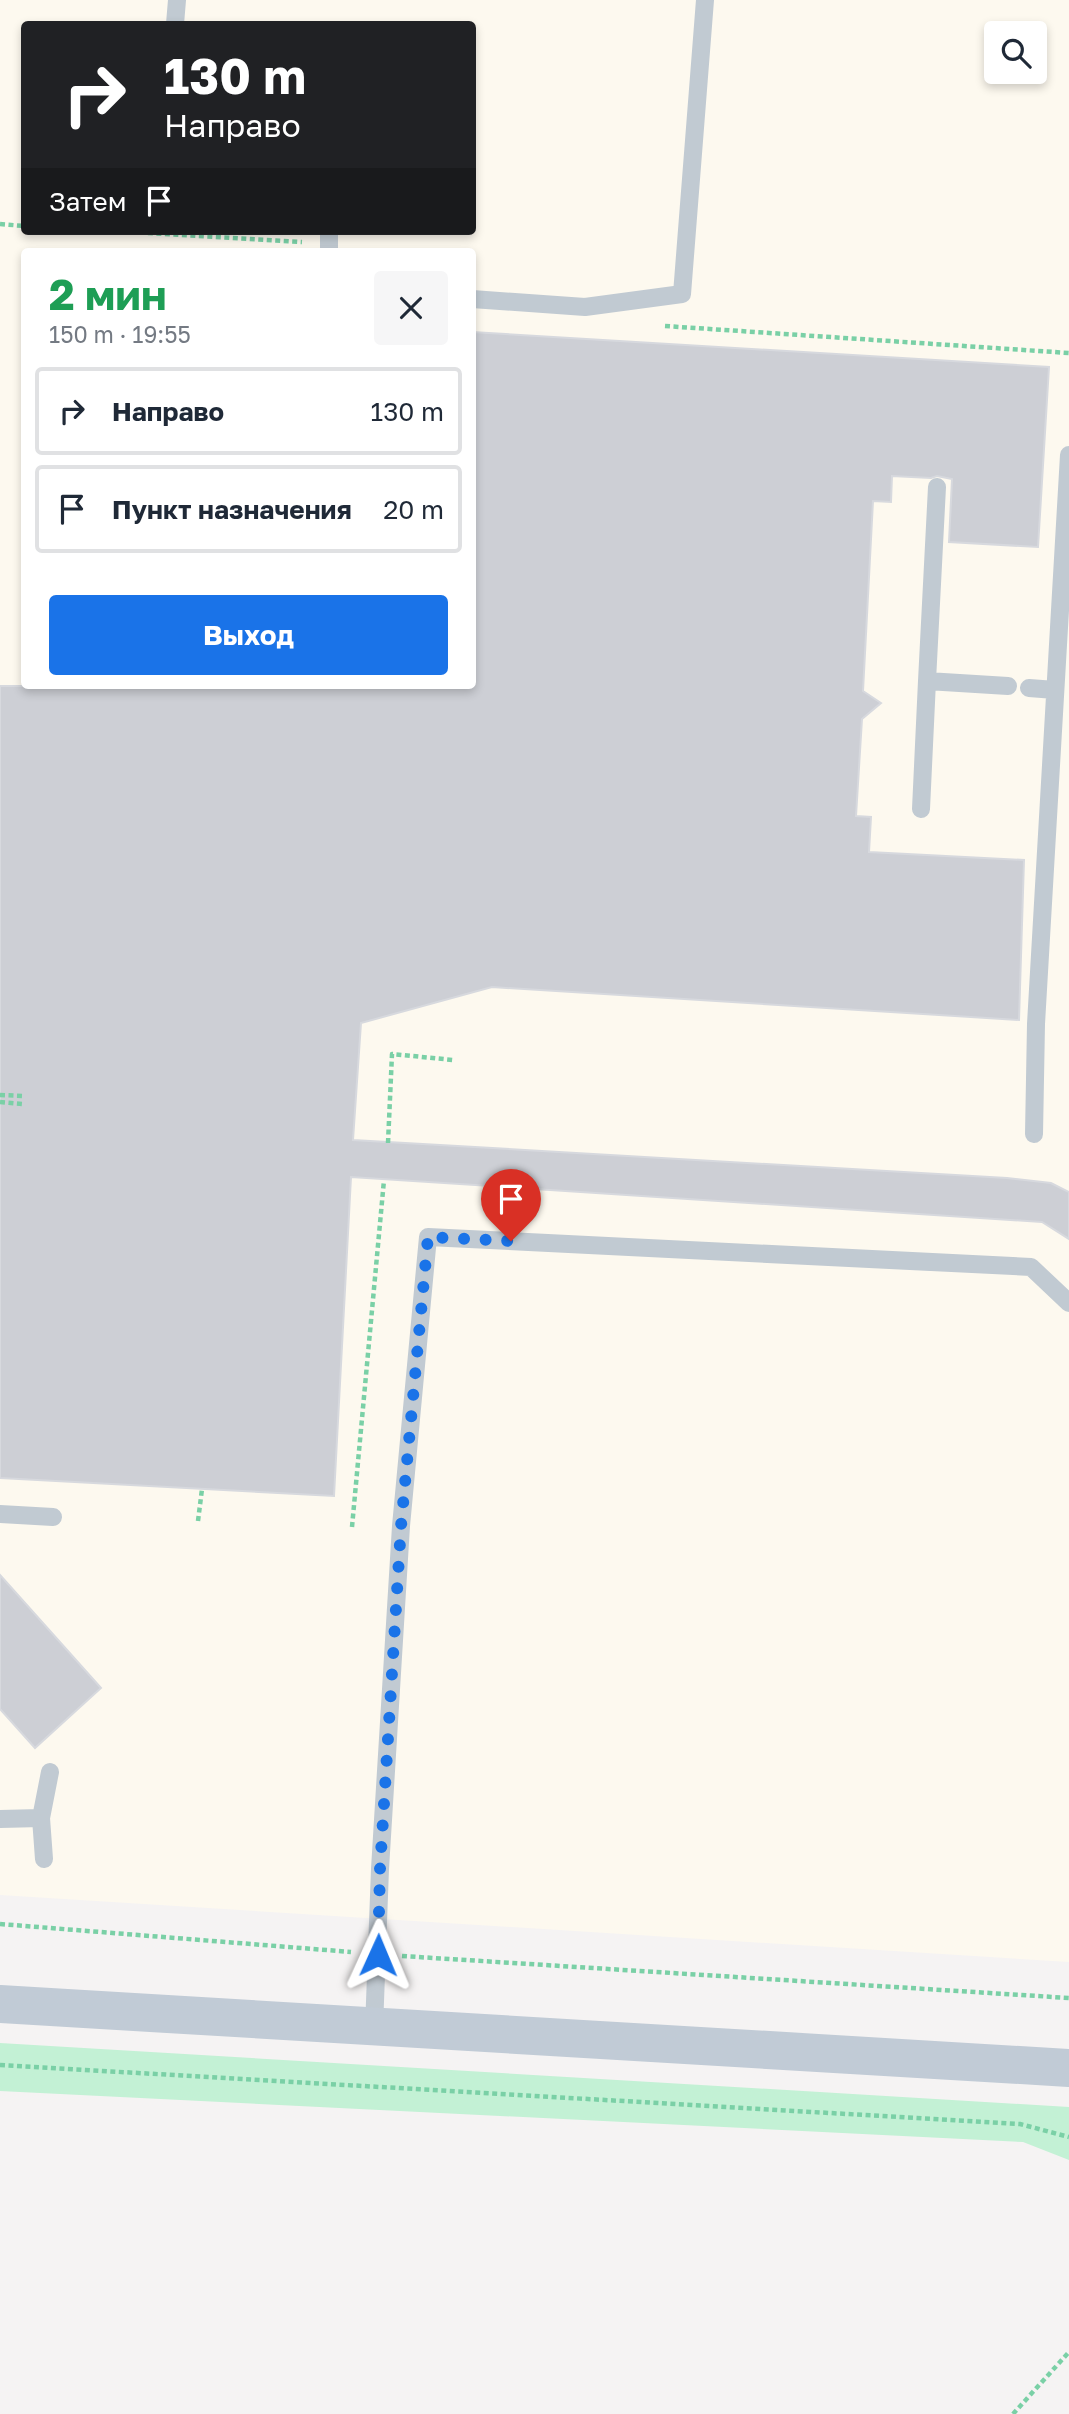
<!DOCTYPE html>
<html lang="ru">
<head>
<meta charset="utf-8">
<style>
	:root { --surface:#fff; --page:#f6f6f7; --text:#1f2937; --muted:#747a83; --line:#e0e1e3; --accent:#1a73e8 }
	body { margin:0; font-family:"Golos Text",sans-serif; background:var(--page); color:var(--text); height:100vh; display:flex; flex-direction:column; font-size:26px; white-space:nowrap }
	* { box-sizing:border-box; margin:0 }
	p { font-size:23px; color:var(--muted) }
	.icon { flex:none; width:38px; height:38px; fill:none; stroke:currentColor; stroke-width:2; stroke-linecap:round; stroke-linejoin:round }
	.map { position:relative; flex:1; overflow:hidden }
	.drawer { position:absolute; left:21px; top:248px; width:455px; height:441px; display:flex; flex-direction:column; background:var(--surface); border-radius:7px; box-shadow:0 4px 10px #0003 }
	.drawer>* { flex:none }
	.banner { position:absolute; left:21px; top:21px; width:455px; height:214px; border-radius:7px; box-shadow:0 4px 10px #0003; background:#202124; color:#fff; overflow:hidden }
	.fabs { position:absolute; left:984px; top:21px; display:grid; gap:14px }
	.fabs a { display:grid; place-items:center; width:63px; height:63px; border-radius:7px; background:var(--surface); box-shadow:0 4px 10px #0003; font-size:35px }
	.pin { position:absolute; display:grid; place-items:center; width:60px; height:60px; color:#fff; margin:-72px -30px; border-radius:50% 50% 50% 0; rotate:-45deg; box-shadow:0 0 7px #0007 }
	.pin .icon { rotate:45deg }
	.me { position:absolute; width:77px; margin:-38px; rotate:1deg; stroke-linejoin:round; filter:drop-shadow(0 0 5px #0008) }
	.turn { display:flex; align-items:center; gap:24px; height:147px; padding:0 28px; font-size:32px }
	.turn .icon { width:91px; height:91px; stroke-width:2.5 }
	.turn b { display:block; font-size:49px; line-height:60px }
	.then { display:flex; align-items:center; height:66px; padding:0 28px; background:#0003; gap:14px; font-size:26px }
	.round { display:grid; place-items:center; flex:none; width:74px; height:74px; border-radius:7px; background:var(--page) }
	.headline { display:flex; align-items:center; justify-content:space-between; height:119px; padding:0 28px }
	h1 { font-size:42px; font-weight:700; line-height:52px; color:#1e9e55 }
	.button { display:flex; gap:14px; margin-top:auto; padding:14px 28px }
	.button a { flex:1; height:80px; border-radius:7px; background:var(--accent); color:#fff; font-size:28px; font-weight:700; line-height:80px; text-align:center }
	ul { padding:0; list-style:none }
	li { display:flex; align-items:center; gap:21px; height:88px; margin:0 14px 10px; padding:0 14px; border:4px solid var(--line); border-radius:7px }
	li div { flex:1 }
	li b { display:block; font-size:26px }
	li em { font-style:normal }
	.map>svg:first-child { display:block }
	.commercial { fill:#fdf9ef; fill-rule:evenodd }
	.green { fill:#c3f1d5 }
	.building { fill:#cdcfd5; stroke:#d7d9de; stroke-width:2 }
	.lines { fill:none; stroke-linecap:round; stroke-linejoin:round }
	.path { stroke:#7ad0a6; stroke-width:4.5; stroke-dasharray:5 3.5; stroke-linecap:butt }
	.lane { stroke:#c1cad2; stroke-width:18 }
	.secondary { stroke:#c1cbd6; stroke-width:38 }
	.route { stroke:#1a73e8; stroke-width:12; stroke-dasharray:0 21.6 }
</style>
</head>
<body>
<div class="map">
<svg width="1069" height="2414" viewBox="0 0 1069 2414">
	<rect width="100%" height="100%" fill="#f5f3f3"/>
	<path class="commercial" d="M0,0H1069V1962L0,1895ZM24,24H472V231H24ZM996,33H1034V72H996ZM24,252H472V686H24Z"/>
	<path class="green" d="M0,2043L1069,2107V2160L1023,2142L0,2091Z"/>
	<path class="building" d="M472,332L1049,367L1038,547L949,542L952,479L937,476L931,478L892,476L891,502L873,501L863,691L881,703L862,719L856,816L871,817L869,852L1024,860L1019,1020L492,987L361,1023L353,1140L1007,1178L1051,1183L1069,1192V1239L1042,1222L351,1177L334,1496L0,1478V686H472Z
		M0,1575L101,1688L35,1748L0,1709Z"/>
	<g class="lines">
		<path class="path" d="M0,224L24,226
			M114,231L302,242
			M665,326L1069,353
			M0,1095L23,1096
			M0,1102L22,1104
			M388,1143L392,1054L453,1060
			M198,1521L202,1489
			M352,1527L384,1180
			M0,1924L351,1952
			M402,1956L1069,1998
			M0,2065L1020,2124L1069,2137
			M1013,2414L1069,2352"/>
		<path class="lane" d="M175,24L177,0
			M329,231V252
			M472,299L585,307L682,294L705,0
			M937,487L927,681L1008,686
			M1029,688L1055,690
			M921,809L927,681
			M1034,1134L1036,1024L1069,455
			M0,1514L53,1517
			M0,1819L41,1818
			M44,1859L41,1818L50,1772
			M374,2028L380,1869L401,1526L428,1237L1031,1267L1069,1303"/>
		<path class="secondary" d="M0,2004L1069,2068"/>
	</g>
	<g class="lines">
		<path class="route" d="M378,1955L380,1869L401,1526L428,1237L511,1241"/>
	</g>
</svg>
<div class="fabs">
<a><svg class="icon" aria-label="search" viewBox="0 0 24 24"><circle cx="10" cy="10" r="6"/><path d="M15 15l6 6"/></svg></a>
</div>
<div class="pin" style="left:511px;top:1241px;background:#d93025"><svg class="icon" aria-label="arrive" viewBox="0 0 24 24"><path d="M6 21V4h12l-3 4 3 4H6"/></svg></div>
<svg class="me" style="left:378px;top:1955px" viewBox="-20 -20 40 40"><path d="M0-17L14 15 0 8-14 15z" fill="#1a73e8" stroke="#fff" stroke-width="4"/></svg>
<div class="banner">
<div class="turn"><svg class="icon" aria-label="right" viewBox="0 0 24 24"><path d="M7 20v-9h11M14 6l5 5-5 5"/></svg><div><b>130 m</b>Направо</div></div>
<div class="then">Затем<svg class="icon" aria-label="arrive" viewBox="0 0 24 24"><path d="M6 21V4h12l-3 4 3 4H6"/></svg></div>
</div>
<section class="drawer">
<div class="headline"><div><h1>2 мин</h1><p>150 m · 19:55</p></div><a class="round"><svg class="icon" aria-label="close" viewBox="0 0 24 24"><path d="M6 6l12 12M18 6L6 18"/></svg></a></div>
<ul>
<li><svg class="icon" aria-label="right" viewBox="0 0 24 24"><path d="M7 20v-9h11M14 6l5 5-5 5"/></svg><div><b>Направо</b></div><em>130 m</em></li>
<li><svg class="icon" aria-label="arrive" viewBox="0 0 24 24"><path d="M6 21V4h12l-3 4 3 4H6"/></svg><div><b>Пункт назначения</b></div><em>20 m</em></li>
</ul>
<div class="button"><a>Выход</a></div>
</section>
</div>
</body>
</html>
